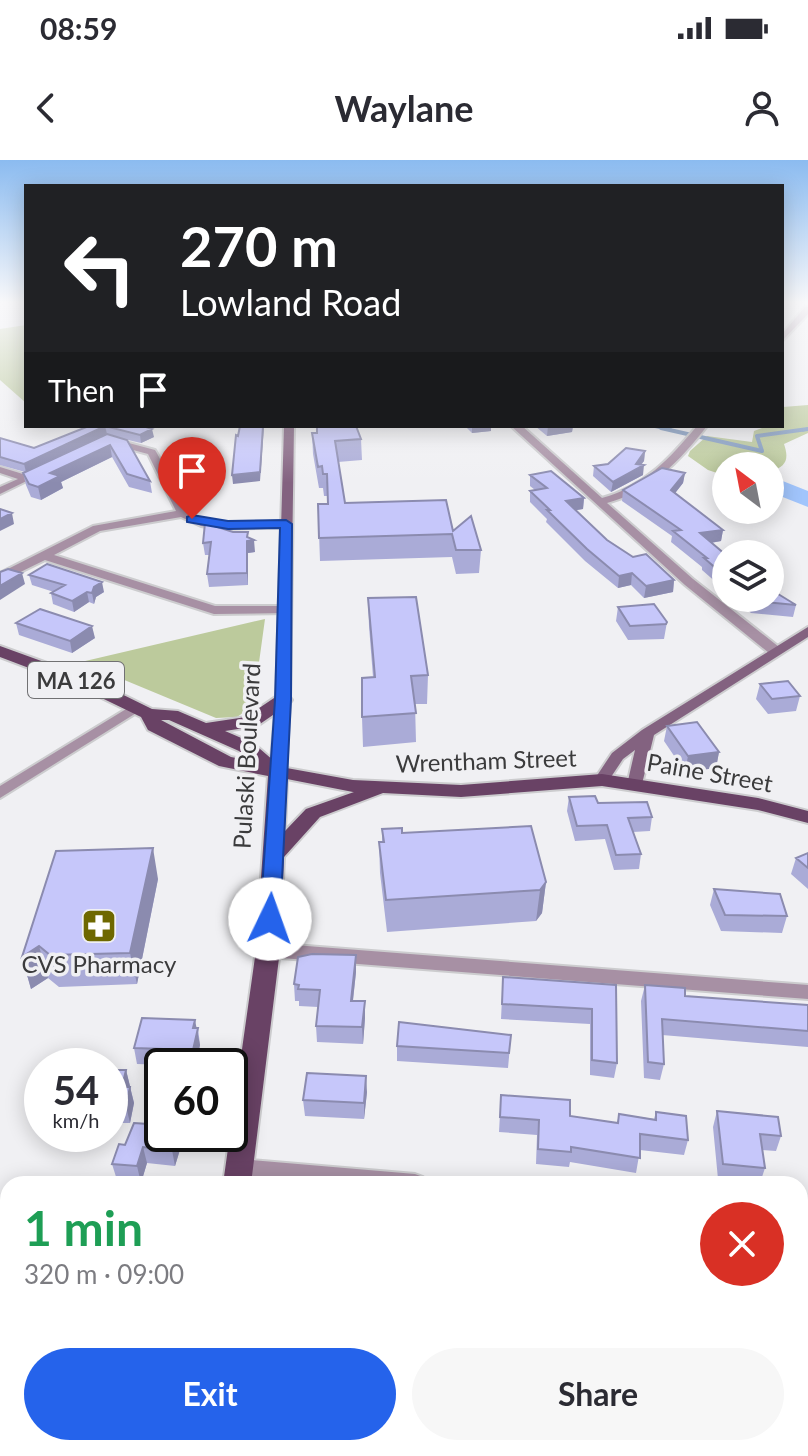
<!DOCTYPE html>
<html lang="en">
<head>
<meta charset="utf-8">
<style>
	:root { --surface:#fff; --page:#f7f7f7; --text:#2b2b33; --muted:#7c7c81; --accent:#2563eb }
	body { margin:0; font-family:Lato,sans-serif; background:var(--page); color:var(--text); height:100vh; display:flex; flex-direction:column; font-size:30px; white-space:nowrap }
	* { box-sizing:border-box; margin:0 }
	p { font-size:26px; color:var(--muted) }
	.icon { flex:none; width:44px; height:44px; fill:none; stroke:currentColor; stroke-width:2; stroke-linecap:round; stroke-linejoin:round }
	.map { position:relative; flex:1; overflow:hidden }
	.side { position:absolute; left:0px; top:1016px; width:808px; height:280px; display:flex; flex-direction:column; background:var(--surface); border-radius:24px 24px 0 0; box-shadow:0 4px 20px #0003 }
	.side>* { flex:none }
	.top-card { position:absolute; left:24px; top:24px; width:760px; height:244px; border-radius:0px; box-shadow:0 4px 20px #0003; background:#202124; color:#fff; overflow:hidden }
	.needle { width:52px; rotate:328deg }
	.controls { position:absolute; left:712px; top:292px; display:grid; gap:16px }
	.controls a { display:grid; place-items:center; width:72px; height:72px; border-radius:50%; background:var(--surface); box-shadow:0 4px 20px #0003; font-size:40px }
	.speed { position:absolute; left:24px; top:888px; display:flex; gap:16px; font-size:40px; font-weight:700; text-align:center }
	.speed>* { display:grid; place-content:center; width:104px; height:104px; border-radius:50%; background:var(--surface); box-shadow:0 4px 20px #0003; line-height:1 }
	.speed small { font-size:20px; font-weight:400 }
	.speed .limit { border:4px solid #111; border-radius:12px; background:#fff; color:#111 }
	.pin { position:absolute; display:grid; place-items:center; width:68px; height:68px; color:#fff; margin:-82px -34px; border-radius:50% 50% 50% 0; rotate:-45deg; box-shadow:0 0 8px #0007 }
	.pin .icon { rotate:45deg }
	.me { position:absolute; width:88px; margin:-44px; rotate:3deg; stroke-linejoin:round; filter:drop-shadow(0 0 6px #0008) }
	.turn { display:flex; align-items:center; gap:28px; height:168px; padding:0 24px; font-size:36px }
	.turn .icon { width:104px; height:104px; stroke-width:2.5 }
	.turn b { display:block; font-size:56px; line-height:68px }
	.then { display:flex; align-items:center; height:76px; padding:0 24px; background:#0003; gap:16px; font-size:30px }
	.round { display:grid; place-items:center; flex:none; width:84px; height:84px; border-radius:42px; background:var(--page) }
	.summary { display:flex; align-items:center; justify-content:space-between; height:136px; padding:0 24px }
	h1 { font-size:48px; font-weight:700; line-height:60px; color:#1e9e55 }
	.action { display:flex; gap:16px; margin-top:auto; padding:16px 24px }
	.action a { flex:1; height:92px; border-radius:48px; background:var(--accent); color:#fff; font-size:32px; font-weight:700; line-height:92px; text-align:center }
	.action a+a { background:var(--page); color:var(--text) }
	.status { display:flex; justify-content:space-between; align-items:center; height:56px; padding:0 40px; background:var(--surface); direction:ltr }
	.status svg { height:22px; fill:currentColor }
	header { display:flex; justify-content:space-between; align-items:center; height:104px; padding:0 24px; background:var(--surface); font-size:36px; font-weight:700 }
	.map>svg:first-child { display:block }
	.green { fill:#bcca9c }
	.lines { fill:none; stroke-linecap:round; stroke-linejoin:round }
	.stream-far1 { stroke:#829cc2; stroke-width:3 }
	.stream { stroke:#829cc2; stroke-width:4 }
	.river { fill:#a1c5fc; fill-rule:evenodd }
	.minor-casing { stroke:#ccccce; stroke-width:4 }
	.secondary-casing { stroke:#ccccce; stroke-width:4 }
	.primary-casing { stroke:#ccccce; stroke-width:4 }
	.minor { fill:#a790a4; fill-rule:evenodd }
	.secondary { fill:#836280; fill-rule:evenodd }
	.primary { fill:#694265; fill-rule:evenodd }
	.wall { fill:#aaabd7 }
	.shaded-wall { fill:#8b8baf }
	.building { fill:#c6c7fa; stroke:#8b8baf; stroke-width:2 }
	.route { fill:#2563eb; stroke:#184099; stroke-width:2 }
	.labels { text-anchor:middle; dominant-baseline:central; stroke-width:7; stroke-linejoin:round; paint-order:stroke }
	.shield { fill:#f0f0f3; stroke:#717173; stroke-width:2 }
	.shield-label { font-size:22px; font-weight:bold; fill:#3b3b3c }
	.street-label { font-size:24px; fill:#3b3b3c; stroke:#f0f0f3 }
	.poi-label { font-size:24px; fill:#3b3b3c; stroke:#f0f0f3 }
</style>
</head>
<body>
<div class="status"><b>08:59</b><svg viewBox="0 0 49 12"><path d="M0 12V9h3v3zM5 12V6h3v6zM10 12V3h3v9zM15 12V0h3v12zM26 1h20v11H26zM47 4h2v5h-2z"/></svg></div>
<header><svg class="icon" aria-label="back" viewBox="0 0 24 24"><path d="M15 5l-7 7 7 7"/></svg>Waylane<svg class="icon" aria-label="person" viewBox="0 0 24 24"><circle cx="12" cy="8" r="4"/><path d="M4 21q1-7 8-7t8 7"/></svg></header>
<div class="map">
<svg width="808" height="1296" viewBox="0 0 808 1296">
	<rect width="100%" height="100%" fill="#f0f0f3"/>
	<path class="green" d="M26,165V243L0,220V169Z
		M808,245V273L784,284C789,299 787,306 770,312V306H726V316L708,310L688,296L690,291L707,276L752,282L754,271L767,266H782L783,247Z
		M265,459L253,546L237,557L216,558L81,502Z"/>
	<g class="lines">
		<path class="stream-far1" d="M653,266L671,270
			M803,270L808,269"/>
		<path class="stream" d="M661,268L762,291L757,276L808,269"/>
		<path class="river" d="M770,316L808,331V347L770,332Z"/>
		<g class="minor-casing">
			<path id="minor" d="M805,147H808V154L782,181V174Z
				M511,266H522L602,338C644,327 670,298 697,266H707C680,301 651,331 607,343L693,419L779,487V493H769L685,425Z
				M110,278L155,290C165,306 177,340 188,351C206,371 261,361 286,361L292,364L286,367L219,369L201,366L181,357L100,371L54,395L215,446H285L289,447V453L214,454L45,400L0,422V413L93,366L176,351L148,294L107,283L105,281Z
				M0,307L26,315L42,308L47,311L0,334V327L18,319L0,313Z
				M136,543L143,547L141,550L0,638V626Z
				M268,783L808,825V839L268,797L261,795L259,790L261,785Z
				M240,999L415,1014L423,1017L426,1024H301L240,1019L232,1016L229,1009L232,1002Z
				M800,1049L808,1050V1070L800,1069Z"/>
		</g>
		<g class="secondary-casing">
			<path id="secondary" d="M284,266H294L290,540L286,613L278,618L270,613L276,540Z
				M808,467V477L654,575L641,628L635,630L627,625L635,590L623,599L607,623H597L594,620L612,593L642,570Z"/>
		</g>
		<g class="primary-casing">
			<path id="primary" d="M0,486L91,519L152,549L178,551L206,563L246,557L277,536H289L292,540L289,544L257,566L225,571L253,583L281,607L353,620L461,625L602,614L758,638L808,651V663L758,650L602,626L461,637L383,633L320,657L284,697L280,790L251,1024H223L256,790L268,616L219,606L148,570L141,557L79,527L0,497ZM161,560H169L239,591L251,601L231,597ZM287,619L353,632H354L306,649L285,671Z
				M164,1288H198L196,1296H162Z"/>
		</g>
		<use href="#minor" class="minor"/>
		<use href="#secondary" class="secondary"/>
		<use href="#primary" class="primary"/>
	</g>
	<path class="wall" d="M89,266H143L154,277L141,283L120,278L150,321L152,333L129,327L112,297L61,322L63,328L41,340L31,337L26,325L23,313L25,312L0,305V278L34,288Z
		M317,266H358V271L361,279L362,300L338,302L345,343L453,371L481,390L479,413L456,414L452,397L320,401L318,344H328V336H324L323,328H319L313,294L312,273H317Z
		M465,266H491V271L472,273Z
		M535,266H573L572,272L547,276Z
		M171,290L208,327L190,329L172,300Z
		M645,291L644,301L641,305L643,315L611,332L593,316L594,306L608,304Z
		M685,313L683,323L675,333L723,370L721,381L711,383L726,395V431L702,410V407L671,382L672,376L622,341L623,330Z
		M530,315L584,338L583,349L576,350L607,380L633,397L674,420L673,432L644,438L631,425L618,428L585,401L546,362L547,359L530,342V331L535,330L530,326Z
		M233,372H248V378L255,392L248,393V425L209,427L207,414L210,395H205L203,383Z
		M29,415L104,432L96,437L94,444L89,442L74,452L53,444L51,433L54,432L32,425Z
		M368,438L428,515L427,544H415L416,582L363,587L362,557L373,517L369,466Z
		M734,438H770L796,445L793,457L751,453Z
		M618,447L667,462L664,479L628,480L616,461Z
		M16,463L95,478L72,493L19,475Z
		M760,524L800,536L796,551L768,554L756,539Z
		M667,566L719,592L716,608L685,612L664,581Z
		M569,637L652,657L650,671L633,672L641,694L639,709L614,710L605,679L575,681L567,651Z
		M382,669L402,673L546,722L542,753L536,761L387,772L380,713L379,682H382Z
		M808,693V729L791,714L796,698Z
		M158,719L137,824L59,827L48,818L31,829L22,797Z
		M714,729L787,756L782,773L721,771L710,745Z
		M356,795V812L353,841H365V858L363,884L317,882L316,866L318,847L299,846V841H295L294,824Z
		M503,817L616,825L617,903L614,918L590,915V864L501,859Z
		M645,825L685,836L808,845V887L662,875L664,904L660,920L644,918L641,841Z
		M198,868L200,885L196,906L137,904L134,888Z
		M511,875L508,908L397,901V886Z
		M110,910H126L134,943L130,963H110Z
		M367,932L364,959L305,956L303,940Z
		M501,935L570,956L617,963L619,954L654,959L656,952L688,980L684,995L640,990L636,1013L570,1002L569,1007L536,1004L537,975L499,972Z
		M717,951L781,976L776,991L762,990L765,1008L760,1023L718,1019L713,967Z
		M182,983L175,1006L147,1003L141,1023L117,1020L112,1004L119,984Z
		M487,1288H580L581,1296H487Z
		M613,1288H670L671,1296H613Z
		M711,1288H778L780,1296H708Z"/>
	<path class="shaded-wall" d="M105,266L107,274L26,312L24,304Z
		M263,266H264L260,321L233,324L232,315Z
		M472,266H491V271L472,273Z
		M548,266H573L572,272L547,276Z
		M152,269L154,277L141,283L140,275Z
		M110,285L112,297L61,322L63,328L41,340L38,327L50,313Z
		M645,291L644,301L638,308L644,305L643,315L611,332L613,322L636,304Z
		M685,313L683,323L669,341L671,330Z
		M206,317L208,327L190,329L189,319Z
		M584,338L583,349L565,352L566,341Z
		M12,353L14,364L0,371V359Z
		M723,370L721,381L698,385L700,373Z
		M248,372V381L254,380L255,392L248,393V425L247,413Z
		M22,413L25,424L0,440V426Z
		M632,413L631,425L618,428L619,416Z
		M674,420L673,432L644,438L646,426Z
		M102,422L104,432L96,437L94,444L92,433L94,427Z
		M87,432L89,442L74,452L72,441Z
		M92,466L95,478L72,493L70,481Z
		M719,592L716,608L685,612L688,596Z
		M153,688L158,719L137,824L130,793Z
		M546,722L542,753L536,761L540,730Z
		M39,786L48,818L31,829L22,797Z
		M356,795V812L351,857V841Z
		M365,841V858L363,884L362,867Z
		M195,860L200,885L195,906L193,890V868Z
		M126,910L130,926L122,927Z
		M366,916L367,932L364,959V943Z
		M130,927L134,943L130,963L126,946Z
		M177,974H180L182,983L175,1006L172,990Z
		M143,987L147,1003L141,1023L137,1006Z"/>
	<path class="building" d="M89,266H143L152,269L140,275L105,266L24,304L0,297V278L34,288Z
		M240,266H263L260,312L232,315L236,275L238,276Z
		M317,266H356L361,279L335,281L345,343L446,340L453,371L471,356L481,390H456L452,374L319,378L318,344H328L327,314H323L322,306L318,307L312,273H317Z
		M107,274L127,280L150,321L127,314L110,285L50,313L60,316L38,327L29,324L23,313Z
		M187,288L206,317L189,319L171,290Z
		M626,288L645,291L636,304L644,305L613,322L594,306L608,304Z
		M662,308L685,313L671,330L723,370L700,373L726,395V417L704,398H707L673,371L681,370L623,330Z
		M551,311L584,338L566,341L607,380L633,397L646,394L674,420L646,426L632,413L619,416L587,389L547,350H550L530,331L547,328L530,315Z
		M0,349L12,353L0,359Z
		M205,363L233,372H248L247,377L254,380L247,381V413L207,414L211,382L203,383Z
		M47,404L102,422L94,427L92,433L87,432L72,441L51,433L65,425L29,415Z
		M8,409L22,413L0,426V412Z
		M770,429L796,445L754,441L751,438H770Z
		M416,437L428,515L411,516L416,553L362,557V518L375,517L368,438Z
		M654,444L667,462L666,464L630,466L618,447Z
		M40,449L92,466L70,481L16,463Z
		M788,521L800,536L772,539L760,524Z
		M697,562L719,592L688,596L667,566Z
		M595,636L598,643L647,642L652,657L628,658L641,694L616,695L607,665L577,666L569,637Z
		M531,666L546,722L540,730L386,740L379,682H384L382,669L402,668V673Z
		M153,688L130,793L50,795L39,786L22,797L56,691Z
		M808,693V708L796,698Z
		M714,729L780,734L787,756L725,755Z
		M312,794L356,795L351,841H365L362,867L316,866L320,830L298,829L299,825L294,824L298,797Z
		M503,817L616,825L617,903L592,900V849L502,844Z
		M645,825L685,828V836L808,845V871L662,859L664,904L648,902Z
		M142,858L195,860L193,868H198L193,890L134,888Z
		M399,862L511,875L509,893L397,886Z
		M110,910H126L122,927H130L126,946H110Z
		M307,913L366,916L364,943L303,940Z
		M501,935L570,940V956L618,963L619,954L656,960V952L686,956L688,980L640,974V998L571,987V992L538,989L539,960L500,957Z
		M717,951L778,957L781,976L760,974L765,1008L723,1004Z
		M134,963L162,965V974H177L172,990L143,987L137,1006L112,1004L119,984L125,985Z
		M488,1288H580L581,1296H535L488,1291Z
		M618,1288H670L671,1296H618Z
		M713,1288H778L780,1296H714Z"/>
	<linearGradient id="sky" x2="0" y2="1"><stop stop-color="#8bbbf0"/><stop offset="0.44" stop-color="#f8f8fa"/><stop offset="1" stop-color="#f8f8fa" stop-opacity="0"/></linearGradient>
	<rect width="808" height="323" fill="url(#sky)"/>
	<path class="route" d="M192,355L228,361L286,360L292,364L291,540L280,759L277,764H263L260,759L275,540L280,368L228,369L187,362V357Z"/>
	<defs>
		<g id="pharmacy-square" transform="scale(1.8)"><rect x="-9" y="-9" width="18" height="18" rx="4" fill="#6e6800" stroke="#f0f0f3"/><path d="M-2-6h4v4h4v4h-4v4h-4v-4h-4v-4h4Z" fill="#fff"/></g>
	</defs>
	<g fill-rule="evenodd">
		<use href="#pharmacy-square" x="99" y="766"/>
	</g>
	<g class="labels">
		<rect class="shield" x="28" y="502" width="96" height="36" rx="6"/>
		<g class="shield-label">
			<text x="76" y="520">MA 126</text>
		</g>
		<g class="street-label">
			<text transform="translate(246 596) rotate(-87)">Pulaski Boulevard</text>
			<text transform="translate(486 600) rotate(-2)">Wrentham Street</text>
			<text transform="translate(710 612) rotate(10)">Paine Street</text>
		</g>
		<g class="poi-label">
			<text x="99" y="803">CVS Pharmacy</text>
		</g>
	</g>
</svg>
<div class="controls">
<a><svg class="needle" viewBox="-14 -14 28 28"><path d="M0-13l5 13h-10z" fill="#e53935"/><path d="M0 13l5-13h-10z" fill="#7c7c81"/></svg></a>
<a><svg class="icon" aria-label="layers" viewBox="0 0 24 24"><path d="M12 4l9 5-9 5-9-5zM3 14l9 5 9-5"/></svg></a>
</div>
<div class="speed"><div>54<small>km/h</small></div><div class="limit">60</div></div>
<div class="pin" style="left:192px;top:359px;background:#d93025"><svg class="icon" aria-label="arrive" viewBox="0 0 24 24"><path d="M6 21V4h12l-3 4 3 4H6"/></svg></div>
<svg class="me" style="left:270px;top:759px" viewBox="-20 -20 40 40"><circle r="19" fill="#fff"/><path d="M0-13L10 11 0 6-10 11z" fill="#2563eb"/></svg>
<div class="top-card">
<div class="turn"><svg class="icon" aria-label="left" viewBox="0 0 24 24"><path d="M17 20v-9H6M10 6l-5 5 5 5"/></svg><div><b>270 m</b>Lowland Road</div></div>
<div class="then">Then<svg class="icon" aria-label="arrive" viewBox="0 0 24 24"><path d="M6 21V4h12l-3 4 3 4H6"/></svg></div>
</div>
<section class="side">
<div class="summary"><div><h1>1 min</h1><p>320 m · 09:00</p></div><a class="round" style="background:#d93025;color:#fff"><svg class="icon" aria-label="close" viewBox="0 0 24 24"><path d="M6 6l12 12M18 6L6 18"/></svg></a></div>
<div class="action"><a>Exit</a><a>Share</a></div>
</section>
</div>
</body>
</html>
